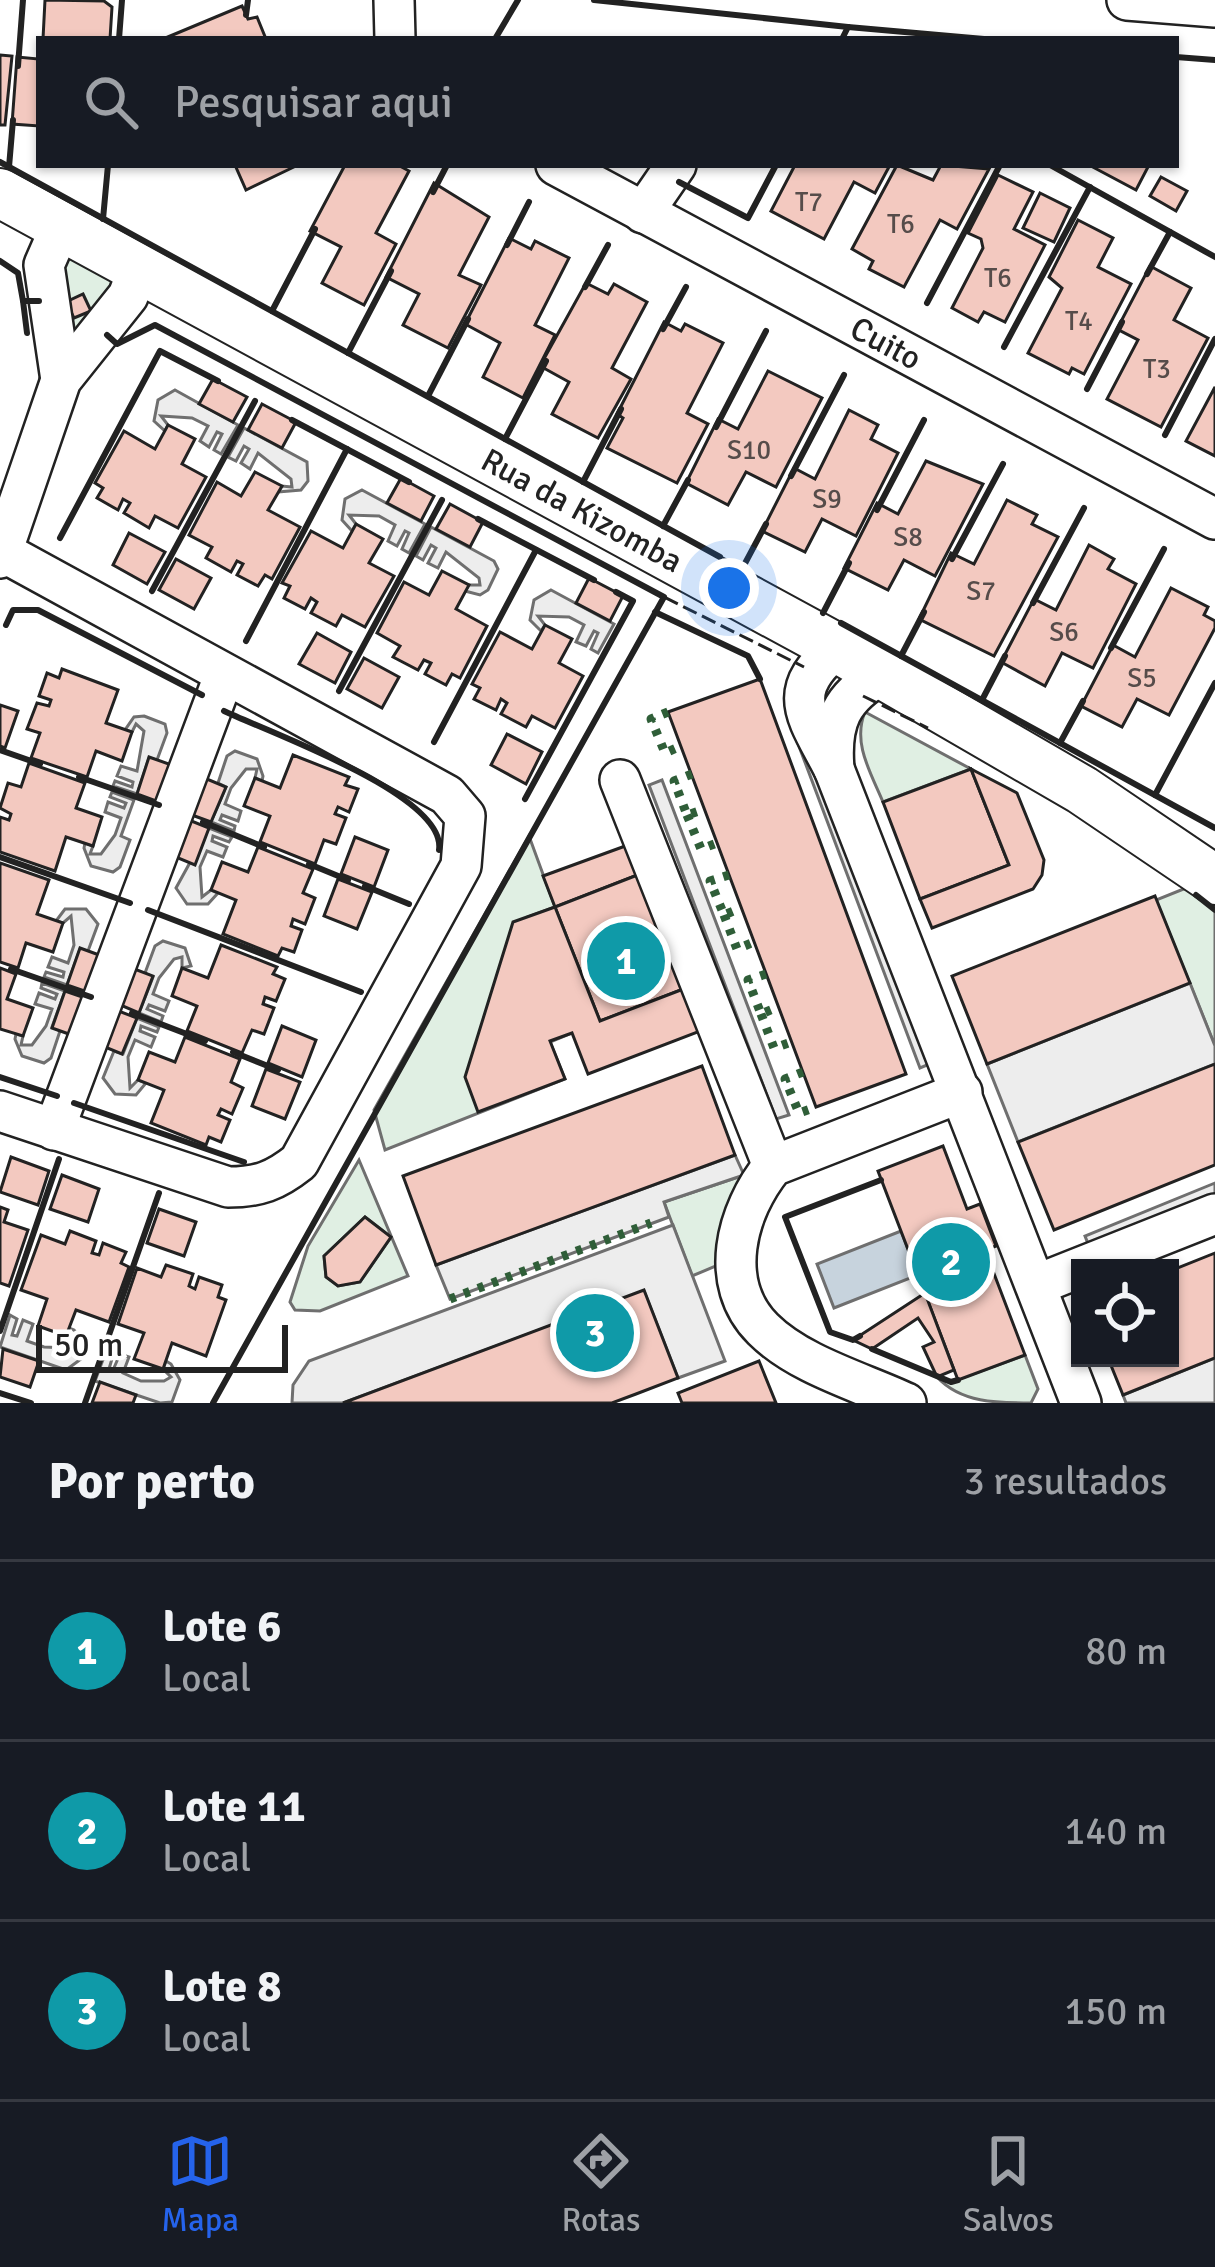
<!DOCTYPE html>
<html lang="pt">
<head>
<meta charset="utf-8">
<style>
	body { margin:0; font-family:Signika,sans-serif; background:#242831; color:#f1f3f6 }
	.controls { position:absolute; right:36px; bottom:36px; display:grid; overflow:hidden; border-radius:0px; box-shadow:0 3px 9px #0004 }
	.controls button { width:108px; height:108px; display:grid; place-items:center; padding:0; border:0; border-bottom:3px solid #363941; background:#171b24; color:#f1f3f6; font:60px sans-serif }
	.scale { position:absolute; left:36px; bottom:30px; width:252px; box-sizing:border-box; padding-left:12px; border:6px solid #222; border-top:0; font-size:33px; line-height:42px; white-space:nowrap; color:#222; -webkit-text-stroke:9px #fff; paint-order:stroke }
	.you { position:absolute; left:729px; top:588px; width:42px; height:42px; margin:-30px; border:9px solid #fff; border-radius:50%; background:#1a73e8; box-shadow:0 0 0 18px #1a73e833 }
	.badge { display:grid; place-items:center; width:78px; height:78px; border-radius:50%; background:#2563eb; color:#fff; font-size:39px; font-weight:700 }
	.pin { position:absolute; translate:-50% -50%; border:6px solid #fff; box-shadow:0 3px 12px #0006 }
	.list { margin:0; padding:0; list-style:none }
	h2 { display:flex; justify-content:space-between; align-items:center; height:156px; margin:0; padding:0 48px; font-size:51px }
	h2 small { font-size:39px; font-weight:400; color:#9ea1a6 }
	.list li { display:grid; grid-template-columns:78px 1fr auto; gap:36px; align-items:center; box-sizing:border-box; height:180px; padding:0 48px; border-top:3px solid #363941 }
	.list b { display:block; font-size:45px; white-space:nowrap }
	.list p { margin:0; font-size:39px; white-space:nowrap; color:#9ea1a6 }
	.list em { font-size:39px; font-style:normal; color:#9ea1a6 }
	.icon { flex:none; width:66px; height:66px; fill:none; stroke:currentColor; stroke-width:2; stroke-linecap:round; stroke-linejoin:round }
	.map { position:relative; flex:none; width:1215px; height:1403px; overflow:hidden }
	.search { position:absolute; background:#171b24; box-shadow:0 3px 9px #0004; left:36px; right:36px; top:36px; height:132px; display:flex; align-items:center; gap:30px; box-sizing:border-box; padding:0 42px; border-radius:0px; color:#9ea1a6; font-size:45px }
	.sheet { height:696px; background:#171b24 }
	nav { display:flex; justify-content:space-around; align-items:center; box-sizing:border-box; height:168px; border-top:3px solid #363941; background:#171b24; font-size:33px; color:#9ea1a6 }
	nav a { display:grid; justify-items:center; gap:6px }
	nav .on { color:#2563eb }
	.map>svg:first-child { display:block }
	.green { fill:#e0efe3; stroke:#6f6f6f; stroke-width:3; fill-rule:evenodd }
	.parking { fill:#ededed; stroke:#6f6f6f; stroke-width:3 }
	.water { fill:#c7d3dd; stroke:#6f6f6f; stroke-width:3 }
	.building { fill:#f3c9c0; stroke:#222; stroke-width:3 }
	.lines { fill:none; stroke-linecap:round; stroke-linejoin:round }
	.minor-casing { stroke:#222; stroke-width:44 }
	.major-casing { stroke:#222; stroke-width:52 }
	.minor { stroke:#fff; stroke-width:39 }
	.major { stroke:#fff; stroke-width:48 }
	.hedge { stroke:#2f5e38; stroke-width:9; stroke-dasharray:6 9; stroke-linecap:butt }
	.fence { stroke:#222; stroke-width:3; stroke-dasharray:15 6; stroke-linecap:butt }
	.wall { stroke:#222; stroke-width:6 }
	.labels { text-anchor:middle; stroke-width:9; stroke-linejoin:round; paint-order:stroke }
	.number-label { font-size:27px; fill:#564c4a }
	.street-label { font-size:33px; fill:#222; stroke:#fff }
</style>
</head>
<body>
<div class="map">
<svg width="1215" height="1403" viewBox="0 0 1215 1403">
	<rect width="100%" height="100%" fill="#fff"/>
	<g class="green">
		<path d="M73,257L112,280L115,288L68,348L63,260Z"/>
		<path d="M865,712L971,769L883,802C871,773 852,743 865,712Z"/>
		<path d="M529,836L555,907L528,917L572,1033L550,1042L565,1079L385,1150L374,1110Z"/>
		<path d="M1186,888L1215,910V1046L1156,900Z"/>
		<path d="M359,1160L408,1276L320,1311L295,1310L290,1302L308,1246ZM365,1217L391,1237L360,1282L338,1286L326,1277L324,1256Z"/>
		<path d="M744,1175L723,1263L692,1276L664,1202Z"/>
		<path d="M1025,1355L1038,1389L1031,1403C997,1403 961,1403 937,1377L951,1382Z"/>
	</g>
	<g class="parking">
		<path d="M175,390L238,425L221,454L214,450L222,434L217,432L209,447L200,441L208,426L192,418L161,416L168,425L165,431L154,421L158,400Z"/>
		<path d="M244,428L307,462L308,481L301,490L278,492L282,486L292,487L291,479L258,453L250,469L241,463L249,449L244,446L236,461L228,457Z"/>
		<path d="M362,490L425,524L409,553L402,549L409,533L405,531L397,546L388,541L395,525L379,516L349,515L356,524L352,531L342,520L345,499Z"/>
		<path d="M431,527L494,561L498,569L488,590L480,595L465,591L469,585H480L479,578L446,552L438,568L428,563L436,548L431,545L423,560L416,556Z"/>
		<path d="M551,590L614,624L598,653L591,649L598,633L594,631L586,646L576,642L584,625L569,617L538,616L545,625L541,631L530,620L534,600Z"/>
		<path d="M144,716L165,724L167,733L157,760L149,758L137,794L113,786L115,781L132,787L133,782L117,776L121,766L137,771L144,731L136,724L132,732L125,730L134,717Z"/>
		<path d="M810,736L932,1063L920,1068L797,741Z"/>
		<path d="M235,751L257,759L263,776L262,781L255,778L257,769H246L231,788L225,804L241,811L238,821L222,815L220,820L235,826L234,831L211,822L226,787L218,783L227,756Z"/>
		<path d="M662,780L789,1115L776,1119L649,785Z"/>
		<path d="M112,792L134,800L121,836L130,840L120,867L113,872L91,866L84,848L85,843L93,846L90,854H101L115,835L121,818L105,812L108,802L124,808L126,803L110,797Z"/>
		<path d="M209,828L232,837L229,842L213,836L212,841L227,847L223,857L207,851L200,867L202,897L211,890L218,893L208,904H187L176,888Z"/>
		<path d="M65,909H86L98,924L88,951L80,949L67,985L44,977L46,972L63,977L64,972L48,967L52,957L68,963L74,945L71,916L63,923L56,921Z"/>
		<path d="M163,941L185,948L191,966L182,968V957L174,959L159,978L153,994L169,1001L165,1011L149,1005L147,1009L163,1016L161,1022L139,1013L153,977L145,973L155,946Z"/>
		<path d="M42,983L65,991L52,1027L60,1031L51,1058L44,1063L22,1056L15,1039L16,1034L23,1036L21,1045H32L46,1026L52,1009L35,1004L39,993L55,999L57,994L41,988Z"/>
		<path d="M1190,983L1215,1046V1064L1018,1142L987,1064Z"/>
		<path d="M137,1018L159,1027L157,1032L141,1026L140,1031L155,1037L151,1047L135,1040L128,1057L130,1088L138,1080L146,1083L136,1095L115,1094L103,1078L114,1051L123,1054Z"/>
		<path d="M735,1155L744,1175L664,1202L669,1217L450,1299L436,1265Z"/>
		<path d="M1215,1183V1201L1091,1251L1085,1236Z"/>
		<path d="M673,1225L725,1361L678,1378L644,1291L343,1403H292L293,1385L309,1361Z"/>
		<path d="M10,1315L17,1319L12,1335L17,1336L23,1320L33,1324L27,1341L44,1347L68,1348L74,1339L66,1336L69,1328L74,1330L81,1338V1359L66,1370L0,1347Z"/>
		<path d="M107,1349L114,1352L109,1369L113,1370L120,1354L129,1357L123,1373L141,1381H164L171,1377L163,1369L166,1361L171,1364L180,1380L172,1402L160,1403L95,1381Z"/>
		<path d="M1215,1358V1403H1126L1123,1395Z"/>
	</g>
	<path class="water" d="M901,1231L918,1275L834,1308L817,1264Z"/>
	<g class="building">
		<path d="M45,0L104,1L112,7L110,39H43Z"/>
		<path d="M242,6L248,19L257,17L266,39H163Z"/>
		<path d="M0,55L12,56L5,125H0Z"/>
		<path d="M17,57L39,59V126L12,124Z"/>
		<path d="M235,165H298L246,190Z"/>
		<path d="M345,165H398L409,171L376,233L396,244L364,305L322,283L341,247L310,231Z"/>
		<path d="M795,165H890L875,193L854,182L824,239L771,211Z"/>
		<path d="M897,165L933,180L941,165L989,169L957,229L940,220L904,287L869,269L873,261L852,249Z"/>
		<path d="M1089,165H1149L1136,190Z"/>
		<path d="M998,175L1033,192L1014,229L1045,245L1005,322L984,312L978,322L952,308L983,248L981,239L968,233Z"/>
		<path d="M1161,177L1187,191L1176,211L1150,196Z"/>
		<path d="M434,183L489,217L459,275L481,285L448,348L403,325L419,294L386,277Z"/>
		<path d="M1040,193L1070,208L1054,242L1023,228Z"/>
		<path d="M1078,220L1113,238L1098,267L1131,284L1084,374L1072,368L1069,374L1028,353L1062,288L1049,277Z"/>
		<path d="M509,238L531,249L535,241L569,258L535,325L555,335L523,398L483,377L500,343L465,324Z"/>
		<path d="M1150,266L1191,288L1174,320L1208,338L1161,427L1107,399L1138,340L1117,329Z"/>
		<path d="M586,283L608,294L614,284L647,302L612,368L631,379L598,438L552,414L569,382L540,366Z"/>
		<path d="M83,294L91,311L74,318L66,302Z"/>
		<path d="M664,322L681,331L685,324L723,343L687,413L708,424L677,483L607,448L623,418L617,414Z"/>
		<path d="M768,371L822,398L776,487L746,472L728,505L686,483L718,419L738,429Z"/>
		<path d="M213,379L247,397L233,422L199,404Z"/>
		<path d="M1215,387V456L1186,441Z"/>
		<path d="M262,404L296,422L282,448L248,430Z"/>
		<path d="M849,410L878,425L871,439L898,453L856,536L822,519L805,552L762,531L794,468L815,479Z"/>
		<path d="M168,425L195,439L182,464L206,477L178,528L155,516L149,528L124,513L130,503L123,499L118,510L97,498L103,488L95,483L124,431L155,449Z"/>
		<path d="M926,461L983,484L935,576L904,560L888,590L844,568L877,503L898,514Z"/>
		<path d="M255,472L282,486L268,510L300,527L272,579L265,575L258,586L237,575L243,564L237,561L231,572L206,558L212,547L189,535L217,482L241,496Z"/>
		<path d="M401,478L434,496L421,521L387,503Z"/>
		<path d="M1007,500L1037,515L1032,524L1058,537L994,656L919,619L951,553L974,564Z"/>
		<path d="M450,504L483,522L470,547L436,529Z"/>
		<path d="M356,524L383,539L369,563L394,576L365,627L342,615L336,626L311,613L317,602L311,598L305,609L284,598L290,586L282,583L311,531L343,548Z"/>
		<path d="M129,533L165,552L147,584L113,565Z"/>
		<path d="M1089,545L1114,559L1108,569L1136,584L1093,668L1062,653L1045,686L1001,662L1034,599L1056,610Z"/>
		<path d="M176,559L211,578L194,609L159,590Z"/>
		<path d="M442,571L469,585L456,609L487,626L460,678L452,674L446,685L425,674L431,663L424,660L418,670L393,657L400,646L377,633L404,582L429,595Z"/>
		<path d="M589,578L623,596L610,621L576,603Z"/>
		<path d="M1171,588L1208,607L1204,615L1215,621V628L1169,715L1137,699L1122,727L1081,706L1113,645L1135,657Z"/>
		<path d="M545,625L572,639L559,663L583,676L555,728L532,716L526,727L501,714L507,703L501,699L496,710L474,699L480,688L472,684L500,632L532,649Z"/>
		<path d="M317,633L351,652L335,683L299,664Z"/>
		<path d="M364,658L399,677L382,708L347,689Z"/>
		<path d="M62,669L118,690L106,723L132,732L122,761L96,751L87,777L31,758L40,733L27,729L37,703L49,706L51,700L39,696L47,673L59,678Z"/>
		<path d="M760,679L906,1074L816,1107L668,712Z"/>
		<path d="M0,705L18,711L5,748L0,746Z"/>
		<path d="M507,734L542,752L526,784L491,765Z"/>
		<path d="M293,755L349,777L345,785L358,789L349,812L338,807L335,814L346,818L336,844L324,840L315,864L260,842L270,816L244,806L255,778L280,788Z"/>
		<path d="M149,757L180,768L167,805L137,794Z"/>
		<path d="M29,763L85,783L76,808L102,817L93,846L66,837L55,871L0,852V817L9,820L11,814L0,808L8,783L21,787Z"/>
		<path d="M971,769L1009,865L920,899L883,802Z"/>
		<path d="M971,769L1017,793L1044,860L1042,875L1033,889L932,928L920,899L1009,865Z"/>
		<path d="M195,774L226,787L211,822L181,811Z"/>
		<path d="M179,816L209,828L195,865L166,853Z"/>
		<path d="M355,837L388,850L374,887L341,874Z"/>
		<path d="M628,845L640,874L555,907L543,876Z"/>
		<path d="M258,847L313,869L303,893L315,898L305,924L293,919L291,926L302,930L294,952L282,948L278,956L223,934L236,900L211,890L222,862L248,872Z"/>
		<path d="M0,863L49,880L37,914L63,923L53,952L26,943L18,968L0,962Z"/>
		<path d="M640,874L686,988L600,1021L555,907Z"/>
		<path d="M338,879L372,892L357,929L324,916Z"/>
		<path d="M1155,896L1190,983L987,1064L952,976Z"/>
		<path d="M555,907L600,1021L686,988L703,1030L588,1074L572,1033L550,1041L565,1079L478,1112L465,1077L513,922Z"/>
		<path d="M221,945L277,967L273,974L285,979L276,1001L265,997L263,1004L274,1008L264,1034L252,1030L242,1053L187,1031L197,1006L172,996L182,968L208,978Z"/>
		<path d="M80,948L110,959L96,995L67,985Z"/>
		<path d="M124,965L153,976L139,1013L111,1001Z"/>
		<path d="M0,968L16,974L7,999L33,1008L23,1036L0,1029Z"/>
		<path d="M65,991L94,1001L80,1038L52,1028Z"/>
		<path d="M108,1007L137,1018L122,1054L95,1043Z"/>
		<path d="M282,1026L316,1040L302,1077L268,1063Z"/>
		<path d="M185,1037L240,1059L231,1082L243,1088L232,1114L221,1109L218,1115L230,1120L221,1142L209,1137L206,1145L151,1123L164,1090L138,1080L149,1052L175,1062Z"/>
		<path d="M1215,1064V1165L1054,1230L1018,1142Z"/>
		<path d="M702,1066L735,1155L436,1265L403,1176Z"/>
		<path d="M266,1069L300,1082L285,1119L252,1106Z"/>
		<path d="M943,1146L967,1209L980,1204L996,1246L985,1250L1025,1355L958,1380L878,1171Z"/>
		<path d="M11,1157L49,1171L38,1205L0,1192Z"/>
		<path d="M62,1175L99,1189L88,1222L50,1209Z"/>
		<path d="M0,1207L8,1210L4,1222L28,1230L9,1286L0,1283Z"/>
		<path d="M159,1209L196,1222L184,1256L147,1243Z"/>
		<path d="M365,1217L391,1237L360,1282L338,1286L326,1277L324,1256Z"/>
		<path d="M70,1231L96,1241L92,1253L99,1255L103,1243L126,1252L121,1263L129,1267L109,1322L76,1310L66,1336L38,1326L47,1299L21,1290L41,1235L65,1244Z"/>
		<path d="M1215,1253V1358L1123,1395L1108,1358H1170V1271Z"/>
		<path d="M166,1265L193,1274L189,1286L195,1289L199,1277L222,1285L218,1297L226,1300L206,1356L172,1343L163,1369L134,1359L144,1333L118,1324L137,1268L161,1277Z"/>
		<path d="M644,1290L678,1378L636,1394L612,1403H343Z"/>
		<path d="M925,1293L954,1370L937,1377L923,1347L934,1342L918,1318L872,1349L853,1340Z"/>
		<path d="M3,1349L39,1361L30,1387L0,1377Z"/>
		<path d="M759,1361L776,1403H682L678,1393Z"/>
		<path d="M100,1382L136,1395L133,1403H92Z"/>
	</g>
	<g class="lines">
		<g class="minor-casing">
			<g id="minor">
				<path d="M394,0L395,39"/>
				<path d="M1127,0L1215,7"/>
				<path id="s1" d="M556,165L1215,519"/>
				<path d="M643,213L676,165"/>
				<path d="M61,226L44,265L61,380"/>
				<path d="M0,558L61,380L128,296L139,268"/>
				<path d="M837,648C783,692 807,716 834,769L1081,1403"/>
				<path d="M834,769C830,722 841,697 882,674"/>
				<path d="M620,780L773,1166"/>
				<path d="M0,1111L228,1187C259,1187 275,1181 299,1162L461,866L465,816L447,795L3,552"/>
				<path d="M54,1130L224,676"/>
				<path d="M1036,1285L1215,1214"/>
				<path d="M906,1403C861,1382 799,1365 763,1329C717,1283 736,1211 773,1166L962,1092"/>
			</g>
		</g>
		<g class="major-casing">
			<g id="major">
				<path id="s2" d="M0,193L837,648L1082,790L1215,880"/>
			</g>
		</g>
		<use href="#minor" class="minor"/>
		<use href="#major" class="major"/>
		<g class="hedge">
			<path d="M668,712L651,719L665,753L681,746"/>
			<path d="M692,774L674,781L687,815L705,809"/>
			<path d="M687,815L701,849L717,843"/>
			<path d="M729,875L710,881L724,915L741,908"/>
			<path d="M724,915L737,949L754,942"/>
			<path d="M766,974L748,980L761,1014L778,1007"/>
			<path d="M761,1014L774,1048L791,1042"/>
			<path d="M803,1072L785,1079L799,1113L816,1107"/>
			<path d="M450,1299L651,1223"/>
		</g>
		<g class="fence">
			<path d="M863,696L928,728"/>
			<path d="M1197,896L1215,910"/>
			<path d="M213,1403L664,597L804,667"/>
		</g>
		<g class="wall">
			<path d="M594,0L848,27"/>
			<path d="M246,15L248,0"/>
			<path d="M119,39L122,0"/>
			<path d="M495,39L518,0"/>
			<path d="M842,39L848,27L984,39"/>
			<path d="M1176,57L1215,60"/>
			<path d="M18,66L23,0"/>
			<path d="M0,162L720,557"/>
			<path d="M1050,165L1215,257"/>
			<path d="M9,167L13,120"/>
			<path d="M679,182L748,218L776,165"/>
			<path d="M433,192L447,165"/>
			<path d="M103,219L108,165"/>
			<path d="M507,245L529,202"/>
			<path d="M0,261L18,273L23,301H39"/>
			<path d="M1147,274L1170,232"/>
			<path d="M585,287L608,245"/>
			<path d="M23,301L27,333"/>
			<path d="M927,303L1000,165"/>
			<path d="M272,311L315,229"/>
			<path d="M663,329L686,287"/>
			<path d="M107,335L117,344L155,325L664,597L213,1403"/>
			<path d="M1004,347L1090,187"/>
			<path d="M348,353L391,271"/>
			<path d="M1087,389L1122,322"/>
			<path d="M428,396L468,319"/>
			<path d="M292,420L409,482"/>
			<path d="M716,427L766,331"/>
			<path d="M1165,435L1215,339"/>
			<path d="M505,439L546,361"/>
			<path d="M791,476L844,375"/>
			<path d="M583,482L621,409"/>
			<path d="M877,510L924,420"/>
			<path d="M478,519L594,580"/>
			<path d="M663,526L688,480"/>
			<path d="M60,538L160,351L218,381"/>
			<path d="M952,559L1003,464"/>
			<path d="M742,569L766,524"/>
			<path d="M152,591L255,401"/>
			<path d="M1033,603L1084,508"/>
			<path d="M655,612L748,656L760,679"/>
			<path d="M823,613L849,563"/>
			<path d="M841,623L1215,828"/>
			<path d="M6,625L13,610H38L202,695"/>
			<path d="M246,641L347,449"/>
			<path d="M1111,648L1164,549"/>
			<path d="M901,656L924,612"/>
			<path d="M339,691L442,500"/>
			<path d="M982,700L1005,656"/>
			<path d="M224,711C270,733 447,795 439,850"/>
			<path d="M434,742L536,550"/>
			<path d="M1060,743L1083,701"/>
			<path d="M0,750L40,764"/>
			<path d="M79,777L159,805"/>
			<path d="M1155,795L1215,683"/>
			<path d="M525,799L633,601L616,592"/>
			<path d="M203,822L264,847"/>
			<path d="M0,857L130,903"/>
			<path d="M309,864L348,880"/>
			<path d="M365,886L409,904"/>
			<path d="M1196,895L1215,910"/>
			<path d="M148,910L361,992"/>
			<path d="M11,969L91,997"/>
			<path d="M132,1013L205,1041"/>
			<path d="M233,1052L278,1070"/>
			<path d="M0,1077L57,1096"/>
			<path d="M74,1103L244,1162"/>
			<path d="M0,1331L59,1159"/>
			<path d="M860,1336L853,1340L830,1332L785,1217L881,1180"/>
			<path d="M872,1349L951,1382L958,1380"/>
			<path d="M0,1393L31,1403"/>
			<path d="M85,1403L159,1193"/>
		</g>
	</g>
	<g class="labels">
		<g class="number-label">
			<text x="809" y="211">T7</text>
			<text x="901" y="233">T6</text>
			<text x="998" y="287">T6</text>
			<text x="1079" y="330">T4</text>
			<text x="1157" y="378">T3</text>
			<text x="749" y="459">S10</text>
			<text x="827" y="508">S9</text>
			<text x="908" y="546">S8</text>
			<text x="981" y="600">S7</text>
			<text x="1064" y="641">S6</text>
			<text x="1142" y="687">S5</text>
		</g>
		<g class="street-label">
			<text dy="12" stroke="none"><textPath href="#s1" startOffset="375">Cuito</textPath></text>
			<text dy="12" stroke="none"><textPath href="#s2" startOffset="663">Rua da Kizomba</textPath></text>
		</g>
	</g>
</svg>
<div class="controls">
<button><svg class="icon" aria-label="locate" viewBox="0 0 24 24"><circle cx="12" cy="12" r="6"/><path d="M12 2v4M12 18v4M2 12h4M18 12h4"/></svg></button>
</div>
<div class="scale">50 m</div>
<div class="you"></div>
<div class="pin badge" style="left:626px;top:961px;background:#0f9aa8">1</div>
<div class="pin badge" style="left:951px;top:1262px;background:#0f9aa8">2</div>
<div class="pin badge" style="left:595px;top:1333px;background:#0f9aa8">3</div>
<div class="search"><svg class="icon" aria-label="search" viewBox="0 0 24 24"><circle cx="10" cy="10" r="6"/><path d="M15 15l6 6"/></svg>Pesquisar aqui</div>
</div>
<section class="sheet">
<h2>Por perto<small>3 resultados</small></h2>
<ul class="list">
<li><span class="badge" style="background:#0f9aa8">1</span><div><b>Lote 6</b><p>Local</p></div><em>80 m</em></li>
<li><span class="badge" style="background:#0f9aa8">2</span><div><b>Lote 11</b><p>Local</p></div><em>140 m</em></li>
<li><span class="badge" style="background:#0f9aa8">3</span><div><b>Lote 8</b><p>Local</p></div><em>150 m</em></li>
</ul>
</section>
<nav>
<a class="on"><svg class="icon" aria-label="map" viewBox="0 0 24 24"><path d="M3 6l6-2 6 2 6-2v14l-6 2-6-2-6 2zM9 4v14M15 6v14"/></svg>Mapa</a>
<a><svg class="icon" aria-label="directions" viewBox="0 0 24 24"><path d="M12 3l9 9-9 9-9-9zM9 14v-3h6M13 9l2 2-2 2"/></svg>Rotas</a>
<a><svg class="icon" aria-label="saved" viewBox="0 0 24 24"><path d="M7 4h10v16l-5-4-5 4z"/></svg>Salvos</a>
</nav>
</body>
</html>
